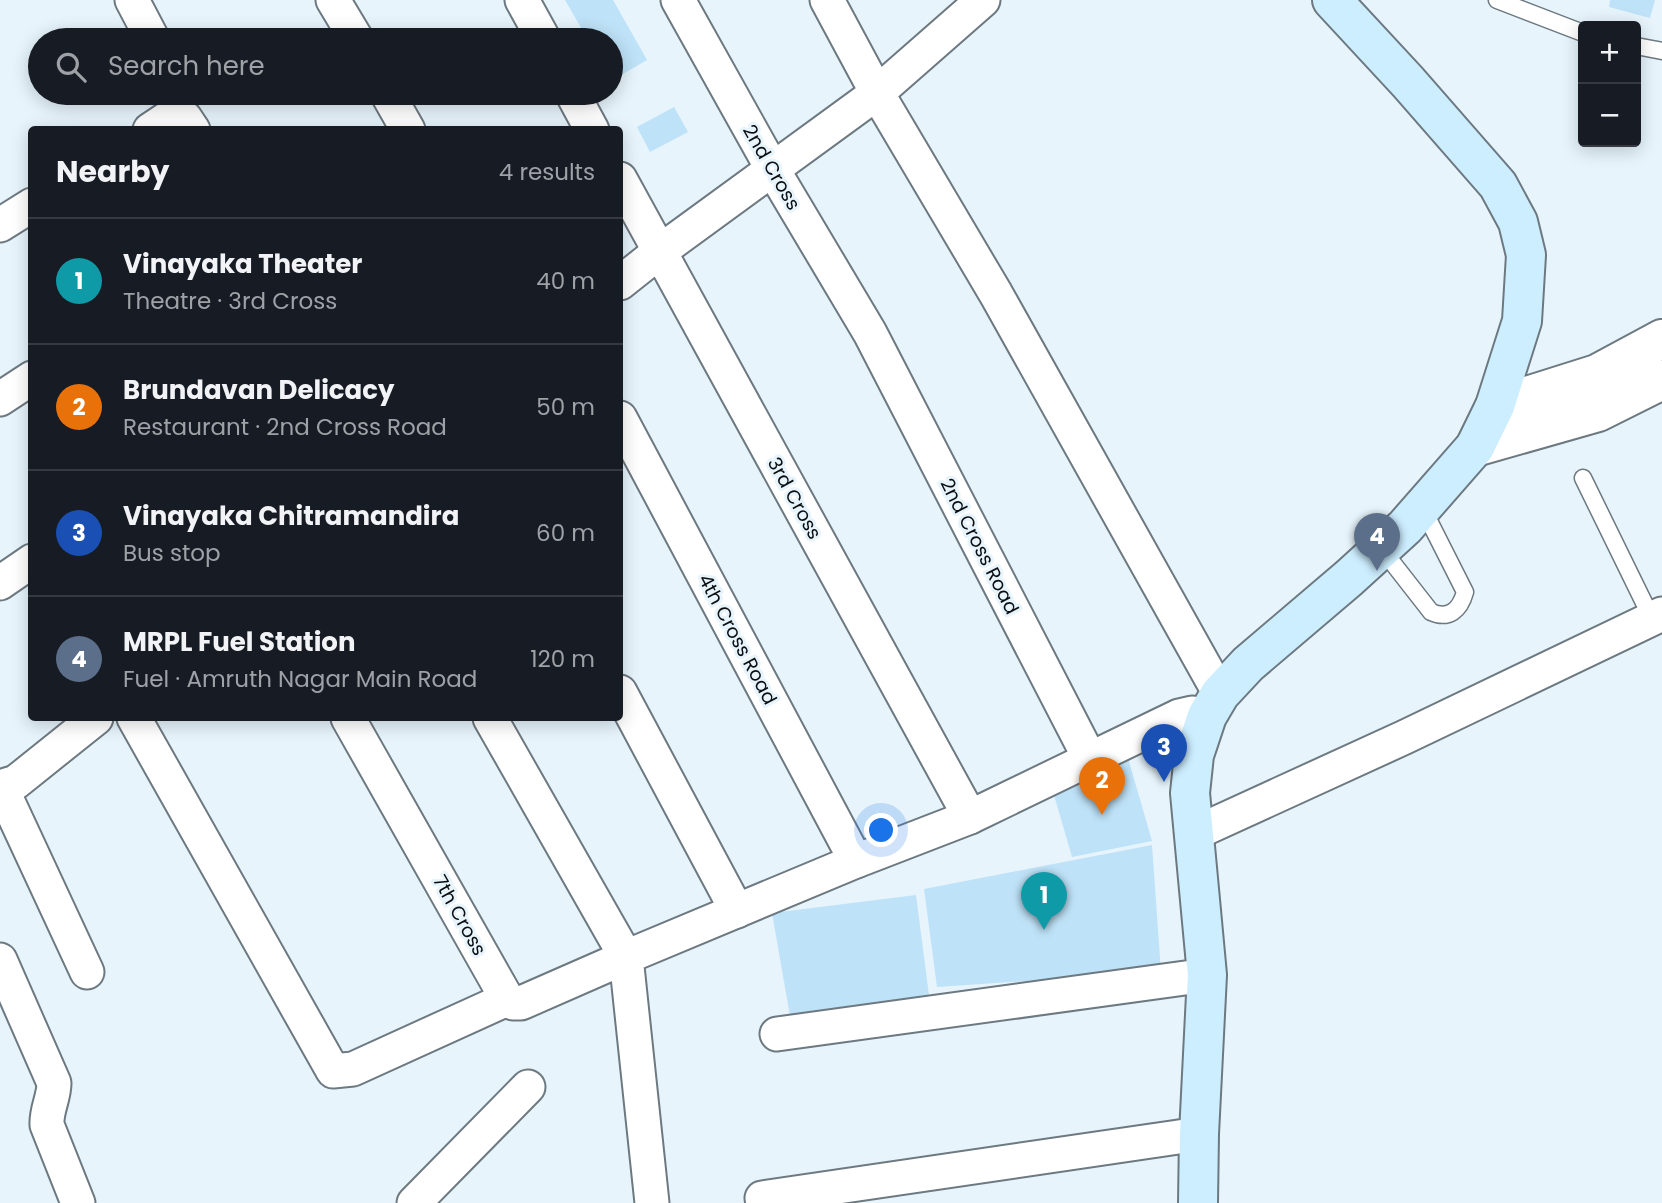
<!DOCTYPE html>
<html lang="en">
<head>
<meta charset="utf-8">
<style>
	body { margin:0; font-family:Poppins,sans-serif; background:#20242c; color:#f1f3f6 }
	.controls { position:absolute; right:21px; top:21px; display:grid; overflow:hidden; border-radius:7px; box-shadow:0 4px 18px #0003 }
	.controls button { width:63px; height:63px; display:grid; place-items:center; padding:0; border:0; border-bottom:2px solid #363941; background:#171b24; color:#f1f3f6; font:35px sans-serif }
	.you { position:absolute; left:882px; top:831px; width:24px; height:24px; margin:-18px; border:5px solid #fff; border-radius:50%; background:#1a73e8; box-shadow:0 0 0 10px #1a73e833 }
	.badge { display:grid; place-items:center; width:46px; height:46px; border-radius:50%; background:#7c3aed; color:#fff; font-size:23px; font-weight:700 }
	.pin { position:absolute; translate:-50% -58px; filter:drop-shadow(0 2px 4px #0008) }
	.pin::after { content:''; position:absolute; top:37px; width:24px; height:21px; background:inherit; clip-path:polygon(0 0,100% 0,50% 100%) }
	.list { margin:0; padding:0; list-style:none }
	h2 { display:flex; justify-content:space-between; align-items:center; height:91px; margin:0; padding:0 28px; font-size:30px }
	h2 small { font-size:23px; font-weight:400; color:#9ea1a6 }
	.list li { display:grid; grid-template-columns:46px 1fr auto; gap:21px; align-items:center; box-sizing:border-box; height:126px; padding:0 28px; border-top:2px solid #363941 }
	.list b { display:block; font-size:26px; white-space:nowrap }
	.list p { margin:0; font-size:23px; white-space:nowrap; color:#9ea1a6 }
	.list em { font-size:23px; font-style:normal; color:#9ea1a6 }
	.icon { flex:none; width:38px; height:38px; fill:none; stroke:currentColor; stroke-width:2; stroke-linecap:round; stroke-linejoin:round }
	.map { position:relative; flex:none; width:1662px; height:1203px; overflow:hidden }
	.search { position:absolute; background:#171b24; box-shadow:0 4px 18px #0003; left:28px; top:28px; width:595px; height:77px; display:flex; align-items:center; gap:18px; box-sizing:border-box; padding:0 24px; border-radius:38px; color:#9ea1a6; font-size:26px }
	.panel { position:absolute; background:#171b24; box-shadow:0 4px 18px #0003; left:28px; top:126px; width:595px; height:595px; border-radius:7px }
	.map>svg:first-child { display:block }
	.building { fill:#bee2f7 }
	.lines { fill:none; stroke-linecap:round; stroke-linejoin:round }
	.service-casing { stroke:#6d7980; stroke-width:19 }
	.minor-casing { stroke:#6d7980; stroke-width:37 }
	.tertiary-casing { stroke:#6d7980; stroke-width:42 }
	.secondary-casing { stroke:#6d7980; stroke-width:42 }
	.service { stroke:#fff; stroke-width:16 }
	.minor { stroke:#fff; stroke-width:33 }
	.tertiary { stroke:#fff; stroke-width:38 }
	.secondary { stroke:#cdeeff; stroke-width:38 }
	.labels { text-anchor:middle; stroke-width:6; stroke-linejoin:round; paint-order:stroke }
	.street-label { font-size:19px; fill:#0a0e11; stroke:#e7f4fc }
</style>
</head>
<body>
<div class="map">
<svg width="1662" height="1203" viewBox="0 0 1662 1203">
	<rect width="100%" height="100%" fill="#e7f4fc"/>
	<g class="building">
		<path d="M565,0H613L647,60L611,81V40H588Z"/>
		<path d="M1610,0H1655L1650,18L1609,7Z"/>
		<path d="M674,107L688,132L650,152L637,127Z"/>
		<path d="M1126,751L1152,841L1072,857L1052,788Z"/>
		<path d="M1152,845L1161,972L937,987L924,889Z"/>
		<path d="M916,895L930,1003L790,1016L772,913Z"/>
	</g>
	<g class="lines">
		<g class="service-casing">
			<g id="service">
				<path d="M1497,0L1583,33"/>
				<path d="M1636,46L1662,51"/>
				<path d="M1583,478L1652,619"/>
				<path d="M1381,548L1431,612C1449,620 1460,610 1465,592L1422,507"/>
			</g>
		</g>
		<g class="minor-casing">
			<g id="minor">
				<path d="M132,0L153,40"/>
				<path d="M333,0L357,40"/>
				<path d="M522,0L544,40"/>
				<path d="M678,0L773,170L870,333L1090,759"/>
				<path d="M827,0L877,93L996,294L1220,694"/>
				<path d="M172,93L179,114L185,118L193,130"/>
				<path d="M387,93L408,130"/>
				<path d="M572,93L592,130"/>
				<path d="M150,130L174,114H179"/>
				<path d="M620,179L970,817"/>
				<path d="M0,225L32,205"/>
				<path d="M620,283L659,252L877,93L983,0"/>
				<path d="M0,399L32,378"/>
				<path d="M620,418L856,861"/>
				<path d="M0,583L32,561"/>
				<path d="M620,692L737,911"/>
				<path d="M134,718L333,1071L353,1069L507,999"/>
				<path d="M348,718L507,999L513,1003H521L626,957L490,718"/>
				<path d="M0,787L16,782L96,718"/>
				<path d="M1,787L87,972"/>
				<path d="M1193,834L1405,737L1662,614"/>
				<path d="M0,960L54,1083C54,1098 46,1110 47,1125L78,1203"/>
				<path d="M777,1034L1207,975"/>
				<path d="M762,1198L1199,1134"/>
				<path d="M414,1203L528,1087"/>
				<path d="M652,1203L626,957L856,861L970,817L1179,716L1192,713L1207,716"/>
			</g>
		</g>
		<g class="tertiary-casing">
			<g id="tertiary">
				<path d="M1495,406L1597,374L1662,339"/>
				<path d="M1475,447L1598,412L1662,380"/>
			</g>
		</g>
		<g class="secondary-casing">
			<path id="secondary" d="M1198,1203L1199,1134L1207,975L1190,793L1194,755L1207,716L1220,694L1248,664L1349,578L1405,527L1475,447L1495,406L1522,321L1526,255L1518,222L1498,185L1408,82L1332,0"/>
		</g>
		<use href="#service" class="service"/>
		<use href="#minor" class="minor"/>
		<use href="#tertiary" class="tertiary"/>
		<use href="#secondary" class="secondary"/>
	</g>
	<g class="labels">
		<g class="street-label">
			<text transform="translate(772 167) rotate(60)" y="7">2nd Cross</text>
			<text transform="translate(795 498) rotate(61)" y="7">3rd Cross</text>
			<text transform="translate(980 546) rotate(63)" y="7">2nd Cross Road</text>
			<text transform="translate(738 639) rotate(62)" y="7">4th Cross Road</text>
			<text transform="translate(460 915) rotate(61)" y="7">7th Cross</text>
		</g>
	</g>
</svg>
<div class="controls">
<button>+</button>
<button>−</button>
</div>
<div class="you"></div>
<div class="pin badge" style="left:1044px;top:930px;background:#0f9aa8">1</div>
<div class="pin badge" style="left:1102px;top:815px;background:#e8710a">2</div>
<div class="pin badge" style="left:1164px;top:782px;background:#1a4fb4">3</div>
<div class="pin badge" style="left:1377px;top:571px;background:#5c6f8a">4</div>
<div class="search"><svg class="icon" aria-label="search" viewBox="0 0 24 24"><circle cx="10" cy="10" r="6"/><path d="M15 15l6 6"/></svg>Search here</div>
<section class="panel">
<h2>Nearby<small>4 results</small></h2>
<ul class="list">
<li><span class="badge" style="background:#0f9aa8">1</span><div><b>Vinayaka Theater</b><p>Theatre · 3rd Cross</p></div><em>40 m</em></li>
<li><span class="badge" style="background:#e8710a">2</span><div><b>Brundavan Delicacy</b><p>Restaurant · 2nd Cross Road</p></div><em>50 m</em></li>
<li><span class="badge" style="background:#1a4fb4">3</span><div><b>Vinayaka Chitramandira</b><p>Bus stop</p></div><em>60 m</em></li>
<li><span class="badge" style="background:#5c6f8a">4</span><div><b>MRPL Fuel Station</b><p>Fuel · Amruth Nagar Main Road</p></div><em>120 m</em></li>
</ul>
</section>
</div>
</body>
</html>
